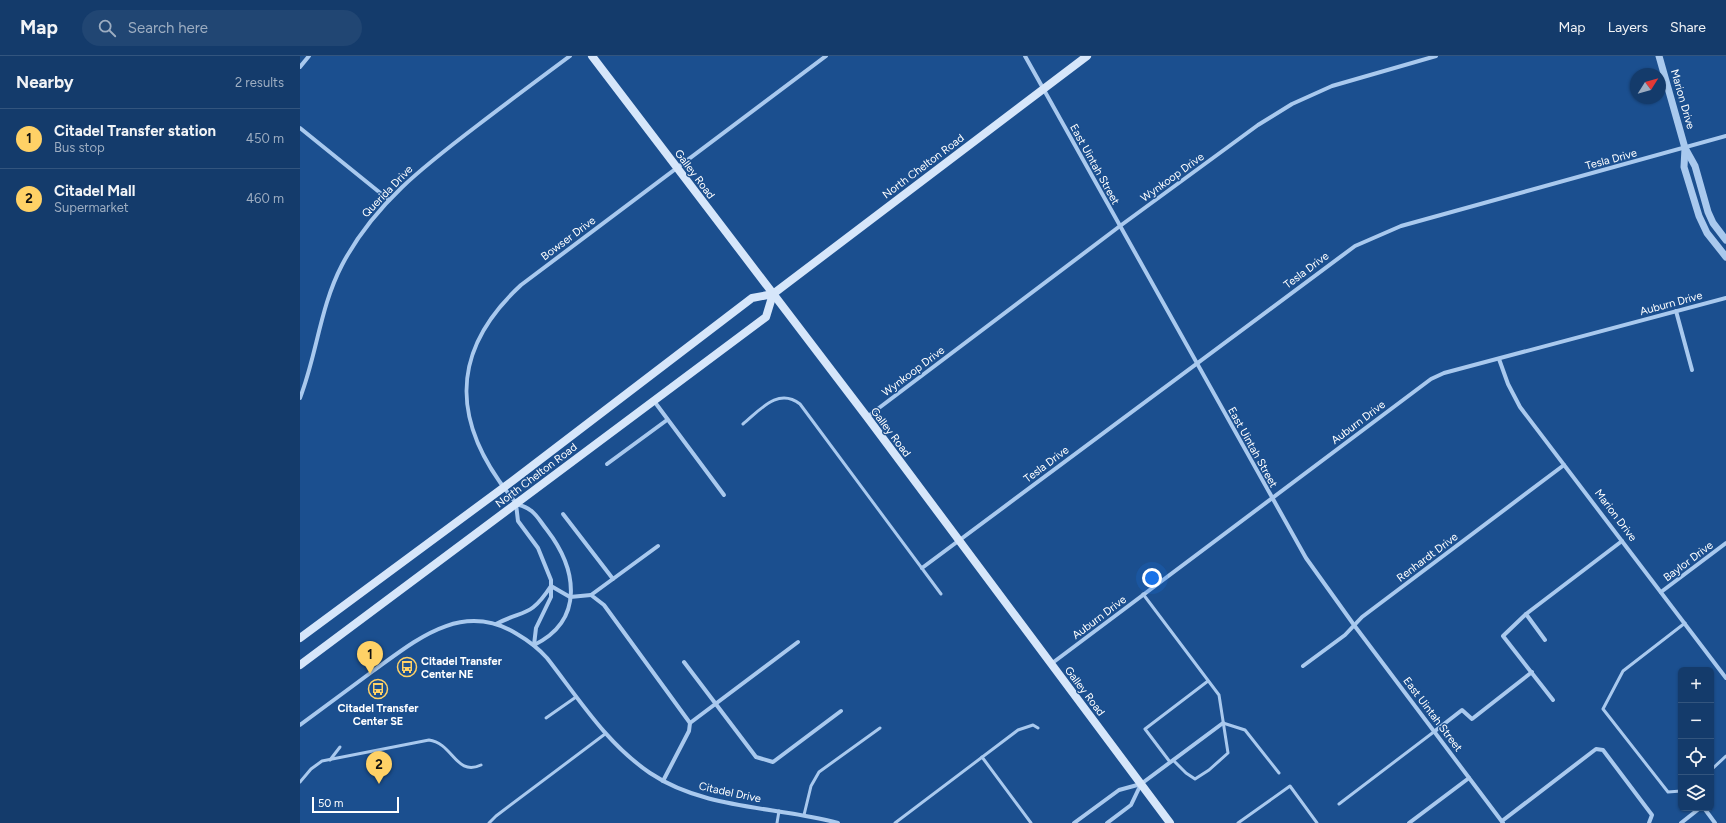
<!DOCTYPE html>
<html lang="en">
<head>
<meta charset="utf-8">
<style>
	body { margin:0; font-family:Figtree,sans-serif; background:#214673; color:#f1f3f6 }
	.controls { position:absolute; right:12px; bottom:12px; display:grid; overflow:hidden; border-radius:6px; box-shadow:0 1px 3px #0004 }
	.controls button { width:36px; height:36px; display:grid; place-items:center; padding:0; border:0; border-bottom:1px solid #33557e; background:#143b6b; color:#f1f3f6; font:20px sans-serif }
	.compass { position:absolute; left:1330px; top:12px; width:36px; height:36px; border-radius:50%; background:#143b6b; box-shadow:0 1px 3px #0004; rotate:53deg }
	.scale { position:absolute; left:12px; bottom:10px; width:87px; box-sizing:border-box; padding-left:4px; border:2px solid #fff; border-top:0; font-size:11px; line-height:14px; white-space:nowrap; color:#fff; -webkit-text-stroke:3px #1b4f8f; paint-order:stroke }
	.you { position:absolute; left:852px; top:522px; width:14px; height:14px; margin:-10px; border:3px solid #fff; border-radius:50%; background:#1a73e8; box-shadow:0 0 0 6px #1a73e833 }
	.badge { display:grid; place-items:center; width:26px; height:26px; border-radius:50%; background:#ffd166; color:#111; font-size:13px; font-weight:700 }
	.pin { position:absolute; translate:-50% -33px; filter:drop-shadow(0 1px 2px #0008) }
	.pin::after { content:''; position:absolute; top:21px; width:14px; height:12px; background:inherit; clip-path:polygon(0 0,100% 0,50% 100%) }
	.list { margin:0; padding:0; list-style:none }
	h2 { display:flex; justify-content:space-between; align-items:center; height:52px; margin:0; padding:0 16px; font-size:17px }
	h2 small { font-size:13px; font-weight:400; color:#9dadc1 }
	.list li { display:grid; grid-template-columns:26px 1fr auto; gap:12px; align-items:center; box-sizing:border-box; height:60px; padding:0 16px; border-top:1px solid #33557e }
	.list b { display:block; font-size:15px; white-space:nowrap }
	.list p { margin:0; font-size:13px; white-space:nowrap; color:#9dadc1 }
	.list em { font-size:13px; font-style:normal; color:#9dadc1 }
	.icon { flex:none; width:22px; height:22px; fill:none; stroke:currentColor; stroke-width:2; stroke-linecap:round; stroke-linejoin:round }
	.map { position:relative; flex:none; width:1426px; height:767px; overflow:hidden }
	header { display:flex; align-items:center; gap:24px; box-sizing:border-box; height:56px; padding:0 20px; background:#143b6b; border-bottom:1px solid #33557e }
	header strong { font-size:19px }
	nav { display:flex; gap:22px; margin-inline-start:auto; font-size:14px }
	.search { width:280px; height:36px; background:#214673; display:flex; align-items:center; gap:10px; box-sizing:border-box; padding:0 14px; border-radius:22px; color:#9dadc1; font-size:15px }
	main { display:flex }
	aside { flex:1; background:#143b6b }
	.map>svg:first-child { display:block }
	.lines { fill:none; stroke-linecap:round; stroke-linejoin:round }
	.service { stroke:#a9c9ee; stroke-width:3 }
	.minor { stroke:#a9c9ee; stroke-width:4 }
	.tertiary { stroke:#a9c9ee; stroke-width:7 }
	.secondary { stroke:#d6e6fa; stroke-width:8 }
	.labels { text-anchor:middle; stroke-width:3; stroke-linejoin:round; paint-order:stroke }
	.street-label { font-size:11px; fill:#fff; stroke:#1b4f8f }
	.poi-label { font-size:11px; font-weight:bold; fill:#fff; stroke:#1b4f8f; text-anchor:start }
</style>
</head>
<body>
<header>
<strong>Map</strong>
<div class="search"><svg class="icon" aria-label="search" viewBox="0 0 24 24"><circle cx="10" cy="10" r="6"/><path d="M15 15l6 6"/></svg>Search here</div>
<nav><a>Map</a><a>Layers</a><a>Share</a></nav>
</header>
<main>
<aside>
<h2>Nearby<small>2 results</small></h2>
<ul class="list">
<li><span class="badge">1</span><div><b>Citadel Transfer station</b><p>Bus stop</p></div><em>450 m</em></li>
<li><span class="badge">2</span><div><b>Citadel Mall</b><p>Supermarket</p></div><em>460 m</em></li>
</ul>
</aside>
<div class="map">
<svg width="1426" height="767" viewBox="0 0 1426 767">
	<rect width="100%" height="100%" fill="#1b4f8f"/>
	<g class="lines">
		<g class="service">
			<path d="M443,368C460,354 478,331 500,348L641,538"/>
			<path d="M843,538L919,639L928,697L909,714L895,723L886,717L873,704"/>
			<path d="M246,662L276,641"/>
			<path d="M923,667L945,674L979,717"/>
			<path d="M682,701L731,767"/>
			<path d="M30,704L40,691"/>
			<path d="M870,706L845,673L908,625"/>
			<path d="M1411,714L1426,700"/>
			<path d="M0,726L11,713L22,705L129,684C153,687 156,721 181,709"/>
			<path d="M1381,735L1368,736L1303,653L1323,615L1385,567"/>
			<path d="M1039,748L1135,675"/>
			<path d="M504,759L511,730L519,716L580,672"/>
			<path d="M189,767L196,760L305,678"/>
			<path d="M477,767L479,755"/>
			<path d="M595,767L718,674L733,669L738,672"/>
			<path d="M938,767L990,730L1017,767"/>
		</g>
		<g class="minor">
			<path d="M725,0L1006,502L1054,569L1203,767"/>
			<path d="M0,11L9,0"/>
			<path d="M0,72L89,144"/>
			<path d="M1376,255L1392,314"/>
			<path d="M1199,303L1208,328L1220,351L1426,622"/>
			<path d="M0,342C17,298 20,251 42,209C74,148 124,110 178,69C208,46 239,23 270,0"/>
			<path d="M354,345L424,439"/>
			<path d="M567,361L820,170L958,69L992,48L1032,30L1136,0"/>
			<path d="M307,408L367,364"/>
			<path d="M216,447C153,372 145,299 221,229L526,0"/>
			<path d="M216,448C235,453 236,460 247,474C277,513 285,564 234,589"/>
			<path d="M216,448L218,465L238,492L251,524V541L236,572L234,589"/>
			<path d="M263,458L313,523"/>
			<path d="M358,490L291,539L304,549L390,667L389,675L363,725"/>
			<path d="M622,512L1055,190L1101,170L1426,80"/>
			<path d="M1361,536L1426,487"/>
			<path d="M1226,558L1203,580L1253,644"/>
			<path d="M196,568C225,553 230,562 251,530L270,541L291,539"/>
			<path d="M1245,584L1226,558L1322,485"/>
			<path d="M384,606L456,701L473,706L541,655"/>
			<path d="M751,608L1131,323L1144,317L1426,242"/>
			<path d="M1003,610L1045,579L1062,561L1264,409"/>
			<path d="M390,667L498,586"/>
			<path d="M0,669C24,651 49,633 73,615C116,584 162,544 217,578C229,585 238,592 247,602C279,643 306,687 350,717C405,754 476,750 538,767"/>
			<path d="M1135,675L1162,654L1172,663L1232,616"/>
			<path d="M1404,752L1415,767"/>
			<path d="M1202,765L1296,693L1303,694L1352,759L1349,767"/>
			<path d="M774,767L819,734L841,728L923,667"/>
			<path d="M807,767L831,749L841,728"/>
			<path d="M1109,767L1169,722"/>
			<path d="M1381,767L1400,752"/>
		</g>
		<g class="tertiary">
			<path d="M1359,0L1385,92L1395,110L1408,156L1413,167L1426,184"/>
			<path d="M1385,92L1384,111L1399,160L1407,177L1426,201"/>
		</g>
		<g class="secondary">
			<path d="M292,0L567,361L870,767"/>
			<path d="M0,582L215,423L452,242L473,238L787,0"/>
			<path d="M0,609L466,261L473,238"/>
		</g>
	</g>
	<defs>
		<g id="bus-ring" transform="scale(1)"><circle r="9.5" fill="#1b4f8f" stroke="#ffd166" stroke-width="1.5"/><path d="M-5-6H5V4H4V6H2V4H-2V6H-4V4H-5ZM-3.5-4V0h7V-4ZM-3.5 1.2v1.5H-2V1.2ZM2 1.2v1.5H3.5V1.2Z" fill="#ffd166"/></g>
	</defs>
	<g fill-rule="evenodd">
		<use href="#bus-ring" x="107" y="611"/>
		<use href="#bus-ring" x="78" y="633"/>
	</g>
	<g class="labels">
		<g class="street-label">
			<text transform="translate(1383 43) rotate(74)" y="4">Marion Drive</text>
			<text transform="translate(1311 103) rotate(-15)" y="4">Tesla Drive</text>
			<text transform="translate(795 108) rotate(61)" y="4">East Uintah Street</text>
			<text transform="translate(623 110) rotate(-37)" y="4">North Chelton Road</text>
			<text transform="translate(395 118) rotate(53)" y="4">Galley Road</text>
			<text transform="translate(872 121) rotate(-36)" y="4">Wynkoop Drive</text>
			<text transform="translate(87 135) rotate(-46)" y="4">Querida Drive</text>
			<text transform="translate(268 182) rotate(-37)" y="4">Bowser Drive</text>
			<text transform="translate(1006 214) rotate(-37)" y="4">Tesla Drive</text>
			<text transform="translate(1371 247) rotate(-15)" y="4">Auburn Drive</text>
			<text transform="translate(613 315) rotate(-37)" y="4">Wynkoop Drive</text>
			<text transform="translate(1058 366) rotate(-37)" y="4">Auburn Drive</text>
			<text transform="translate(591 376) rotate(53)" y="4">Galley Road</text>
			<text transform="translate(953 391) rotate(61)" y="4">East Uintah Street</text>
			<text transform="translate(746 408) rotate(-37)" y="4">Tesla Drive</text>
			<text transform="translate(236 419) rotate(-37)" y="4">North Chelton Road</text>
			<text transform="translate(1316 459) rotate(53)" y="4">Marion Drive</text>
			<text transform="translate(1127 501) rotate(-37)" y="4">Renhardt Drive</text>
			<text transform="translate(1388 505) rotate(-37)" y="4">Baylor Drive</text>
			<text transform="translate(799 561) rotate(-37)" y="4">Auburn Drive</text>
			<text transform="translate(785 635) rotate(53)" y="4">Galley Road</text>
			<text transform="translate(1133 658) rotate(53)" y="4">East Uintah Street</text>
			<text transform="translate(430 736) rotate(12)" y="4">Citadel Drive</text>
		</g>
		<g class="poi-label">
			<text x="121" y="609">Citadel Transfer<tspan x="121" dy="13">Center NE</tspan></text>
			<text x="78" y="656" text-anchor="middle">Citadel Transfer<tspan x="78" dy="13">Center SE</tspan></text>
		</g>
	</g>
</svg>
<div class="controls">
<button>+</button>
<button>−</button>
<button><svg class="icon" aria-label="locate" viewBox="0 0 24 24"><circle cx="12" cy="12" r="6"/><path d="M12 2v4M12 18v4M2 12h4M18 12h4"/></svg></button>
<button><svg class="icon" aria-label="layers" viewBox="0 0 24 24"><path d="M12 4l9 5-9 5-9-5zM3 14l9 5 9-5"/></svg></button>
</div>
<svg class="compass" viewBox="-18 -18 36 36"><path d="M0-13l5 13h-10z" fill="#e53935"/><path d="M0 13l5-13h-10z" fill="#9dadc1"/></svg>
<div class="scale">50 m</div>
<div class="you"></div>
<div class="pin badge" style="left:70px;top:618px">1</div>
<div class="pin badge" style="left:79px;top:728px">2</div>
</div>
</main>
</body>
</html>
